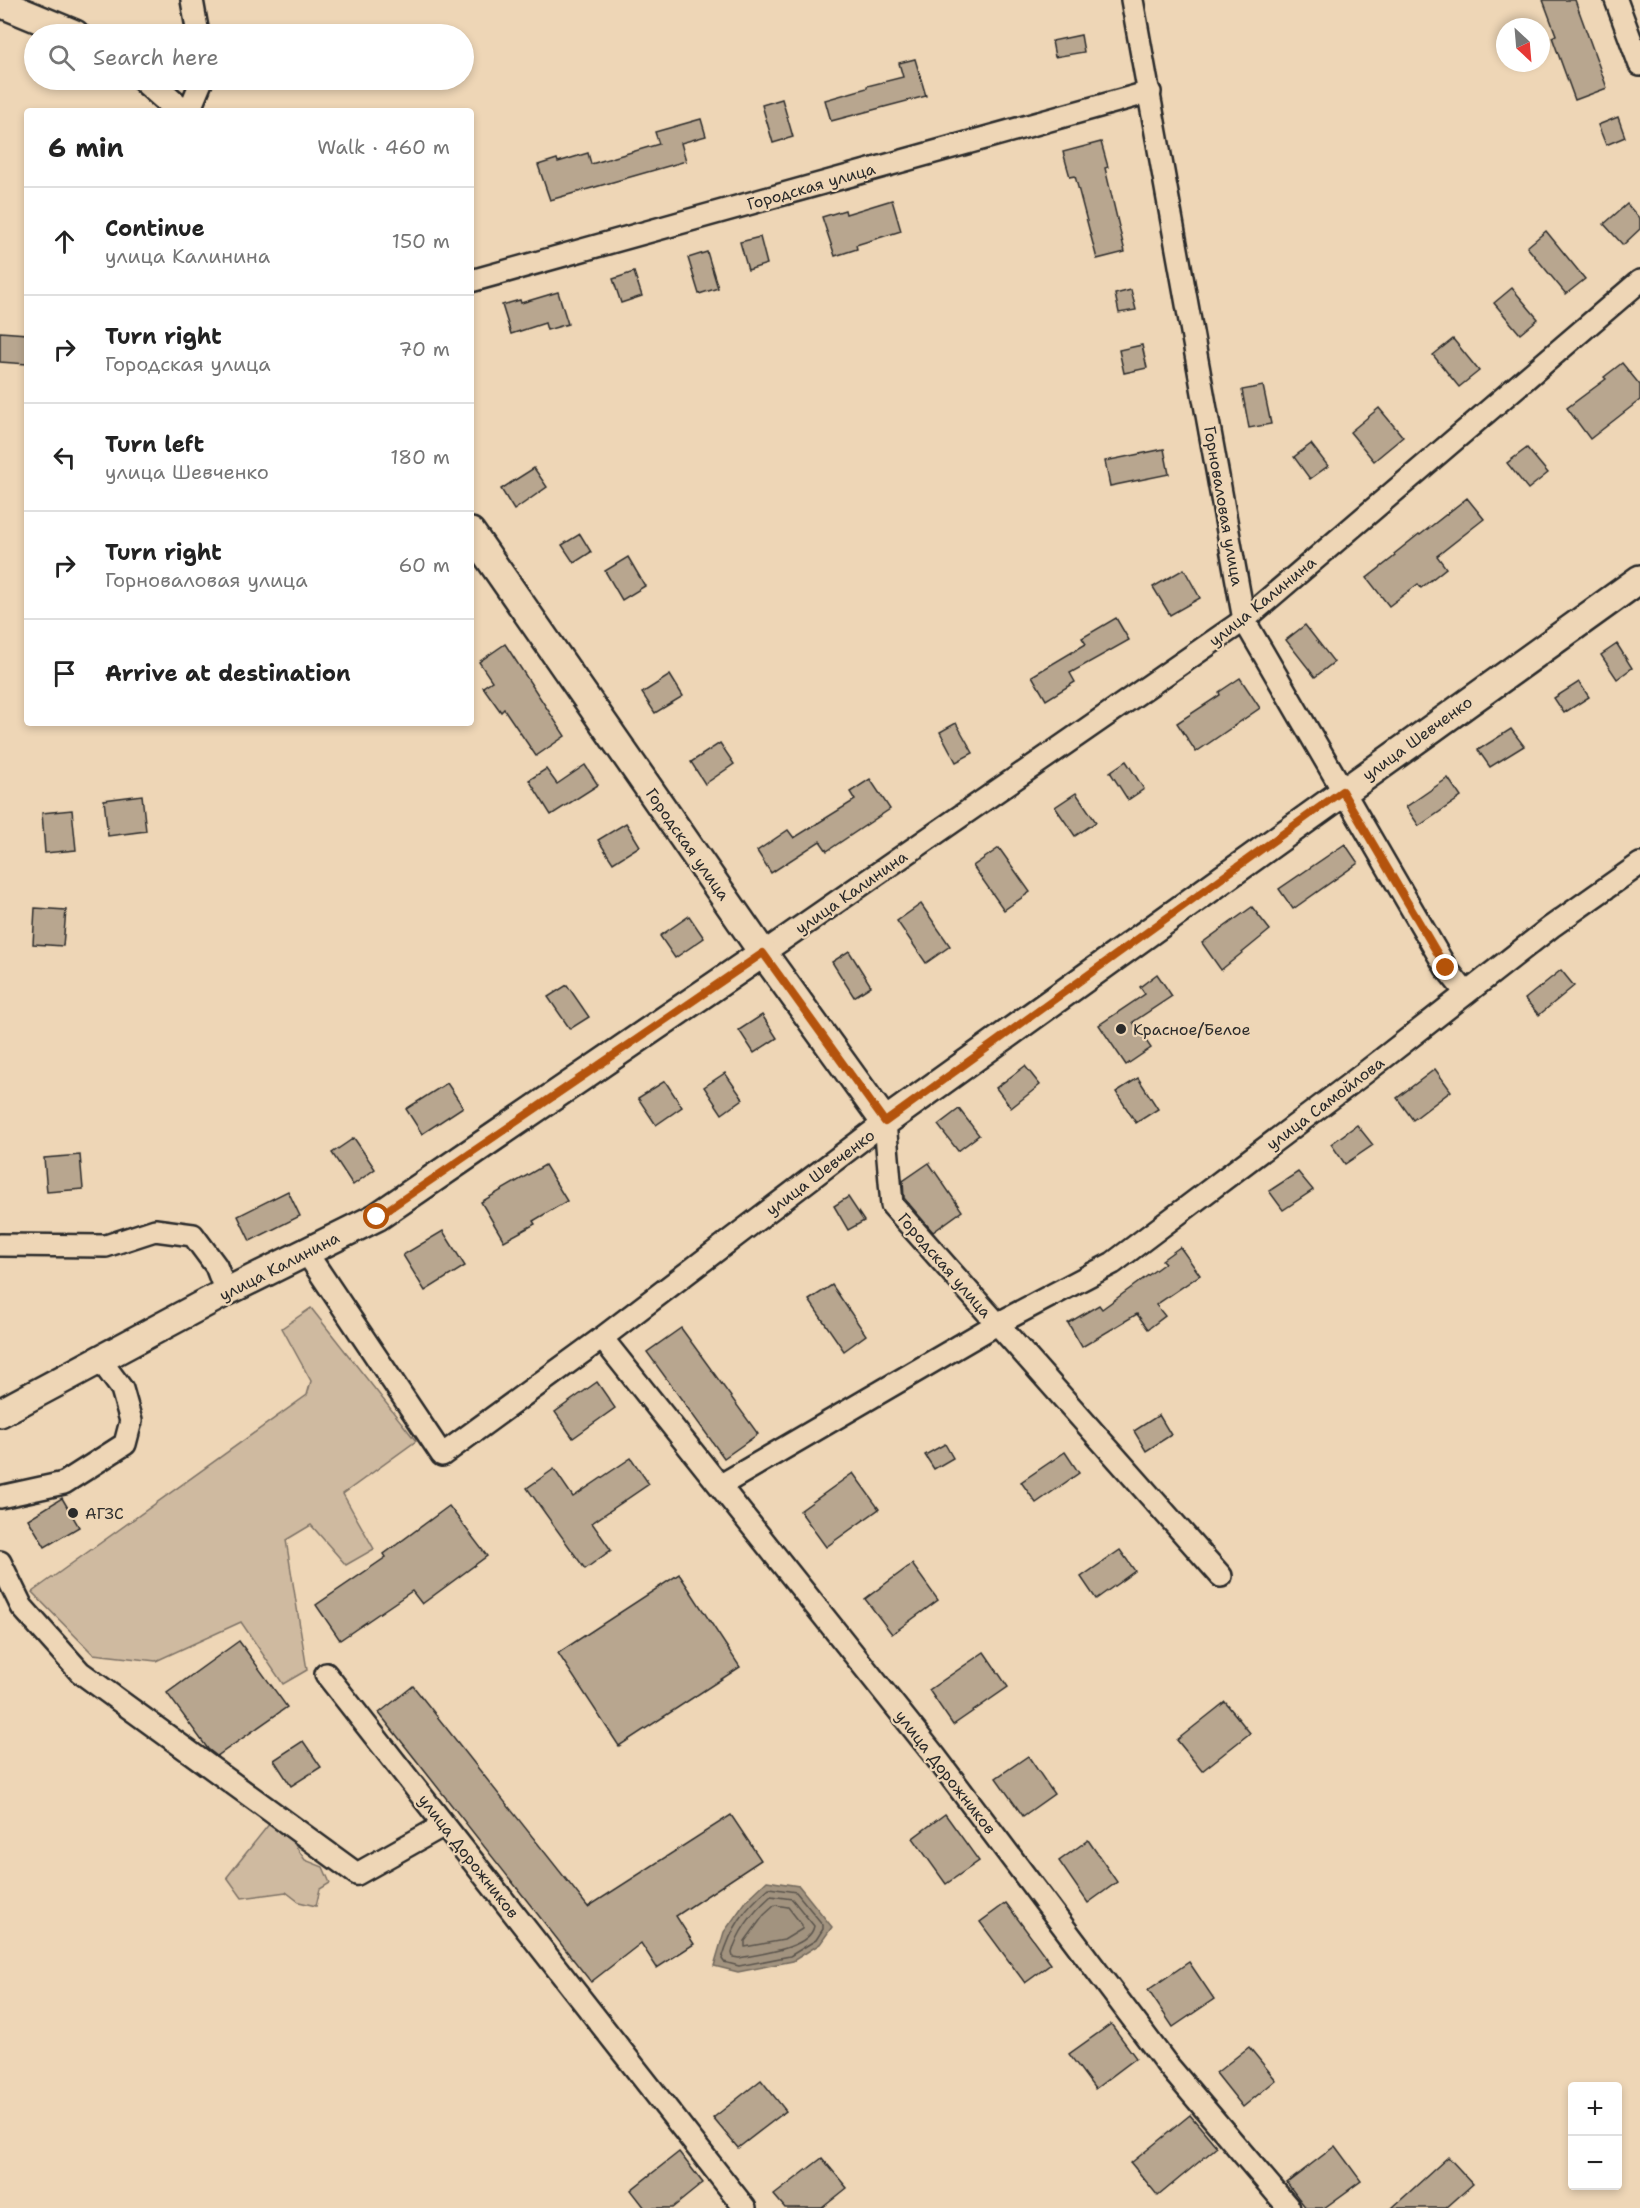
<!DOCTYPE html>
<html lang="en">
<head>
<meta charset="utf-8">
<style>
	body { margin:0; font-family:"Shantell Sans",sans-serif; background:#f6f6f6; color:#222 }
	.controls { position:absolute; right:18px; bottom:18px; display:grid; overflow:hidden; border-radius:6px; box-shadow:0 3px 9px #0003 }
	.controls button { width:54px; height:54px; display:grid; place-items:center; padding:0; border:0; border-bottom:2px solid #e0e0e0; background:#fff; color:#222; font:30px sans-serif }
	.compass { position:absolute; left:1496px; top:18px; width:54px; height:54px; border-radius:50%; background:#fff; box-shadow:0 3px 9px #0003; rotate:154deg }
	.stop { position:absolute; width:18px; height:18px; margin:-14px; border:4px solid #b45309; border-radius:50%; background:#fff }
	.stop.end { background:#b45309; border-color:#fff; box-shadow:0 2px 6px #0008 }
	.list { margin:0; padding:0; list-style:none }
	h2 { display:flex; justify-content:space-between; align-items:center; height:78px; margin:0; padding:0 24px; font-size:26px }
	h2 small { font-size:20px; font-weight:400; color:#767676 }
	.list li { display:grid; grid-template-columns:39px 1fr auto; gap:18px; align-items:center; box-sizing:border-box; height:108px; padding:0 24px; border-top:2px solid #e0e0e0 }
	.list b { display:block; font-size:22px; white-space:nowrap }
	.list p { margin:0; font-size:20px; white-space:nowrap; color:#767676 }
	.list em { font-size:20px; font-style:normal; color:#767676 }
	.icon { flex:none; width:33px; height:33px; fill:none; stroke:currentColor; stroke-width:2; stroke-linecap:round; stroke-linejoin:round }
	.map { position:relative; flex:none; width:1640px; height:2208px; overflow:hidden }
	.search { position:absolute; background:#fff; box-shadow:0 3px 9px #0003; left:24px; top:24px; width:450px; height:66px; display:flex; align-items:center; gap:15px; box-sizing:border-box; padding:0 21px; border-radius:33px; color:#767676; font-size:22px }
	.panel { position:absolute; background:#fff; box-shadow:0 3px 9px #0003; left:24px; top:108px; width:450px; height:618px; border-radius:6px }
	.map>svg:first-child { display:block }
	.green { fill:#cfbaa0; stroke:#7d7266; stroke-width:1.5 }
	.water { fill:#a2937f; stroke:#72695d; stroke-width:1.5 }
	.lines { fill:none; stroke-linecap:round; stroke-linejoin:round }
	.shore { stroke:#5b554d; stroke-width:1.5 }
	.building { fill:#b8a68f; stroke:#2b2b2b; stroke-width:1.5 }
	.minor-casing { stroke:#2b2b2b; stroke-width:26 }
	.major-casing { stroke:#2b2b2b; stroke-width:32 }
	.minor { stroke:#eed6b6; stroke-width:21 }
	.major { stroke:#eed6b6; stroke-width:27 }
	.route { stroke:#b45309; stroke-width:8 }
	.poi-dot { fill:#2b2b2b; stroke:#eed6b6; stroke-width:2 }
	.labels { text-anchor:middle; stroke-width:4.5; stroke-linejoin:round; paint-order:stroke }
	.street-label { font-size:16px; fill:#2b2b2b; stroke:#eed6b6 }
	.poi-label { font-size:16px; fill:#2b2b2b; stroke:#eed6b6; text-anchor:start }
</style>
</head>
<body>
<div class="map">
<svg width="1640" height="2208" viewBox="0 0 1640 2208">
	<rect width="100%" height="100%" fill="#eed6b6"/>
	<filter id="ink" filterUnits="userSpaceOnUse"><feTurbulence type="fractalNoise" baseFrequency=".0167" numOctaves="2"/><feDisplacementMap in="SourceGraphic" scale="12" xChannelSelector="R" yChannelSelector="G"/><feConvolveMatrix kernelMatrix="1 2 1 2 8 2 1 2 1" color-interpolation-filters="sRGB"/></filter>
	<g filter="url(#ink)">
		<g class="green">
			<path d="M311,1308L416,1441L343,1494L374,1549L346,1565L311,1525L286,1540L307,1670L283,1684L241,1622L156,1661L93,1654L32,1592L307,1395L311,1381L282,1328Z"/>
			<path d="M270,1823L287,1833L305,1860L323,1867L330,1883L320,1889L316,1906L299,1902L286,1892L242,1898L227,1877Z"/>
		</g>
		<path class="water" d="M767,1881L799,1886L832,1927L820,1944L793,1961L738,1972L714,1966L724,1932L747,1900Z"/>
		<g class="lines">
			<g class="shore">
				<path d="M769,1888L796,1892L823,1925V1929L816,1940L790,1956L739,1966L724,1962L722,1959C731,1928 744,1909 769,1888Z"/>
				<path d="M771,1896L792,1899L814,1926C810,1949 759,1954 739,1958L733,1957L732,1953C738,1930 753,1912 771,1896Z"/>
				<path d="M775,1905L788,1907L802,1925V1929L784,1940L745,1947V1941L764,1915Z"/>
			</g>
		</g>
		<g class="building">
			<path d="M1543,0H1575L1607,88L1575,100L1552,37L1556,35Z"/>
			<path d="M1081,35L1084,52L1055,57L1052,41Z"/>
			<path d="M915,59L926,96L831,121L825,100L867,88V86L903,77L899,63Z"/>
			<path d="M782,99L793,137L773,143L762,105Z"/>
			<path d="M1618,117L1625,137L1606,145L1598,125Z"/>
			<path d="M701,119L706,136L681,143L686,161L550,200L538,165L557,159L558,162L588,153L591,164L659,144L655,132Z"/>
			<path d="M1101,142L1108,167L1105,168L1125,252L1097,259L1075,176L1070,177L1063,152Z"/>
			<path d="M892,200L901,231L856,245L857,249L835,256L822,217L845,210L846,214Z"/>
			<path d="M1627,204L1640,219V229L1623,245L1604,224Z"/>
			<path d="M1546,231L1585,279L1566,294L1527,247Z"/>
			<path d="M760,237L767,264L748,270L740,242Z"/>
			<path d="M707,252L718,288L699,294L688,258Z"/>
			<path d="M634,272L642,296L621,303L613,279Z"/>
			<path d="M1512,288L1538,319L1520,334L1494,303Z"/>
			<path d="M1131,290L1136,310L1119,313L1115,294Z"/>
			<path d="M558,292L568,324L547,330L545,323L511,334L502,305L520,300L521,303Z"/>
			<path d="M0,332L27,334V364L0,362Z"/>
			<path d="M1453,339L1479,371L1459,387L1433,355Z"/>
			<path d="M1142,345L1147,368L1124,373L1119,350Z"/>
			<path d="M1622,363L1640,385V400L1590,439L1567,408L1606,379L1604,377Z"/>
			<path d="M1263,386L1271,424L1249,428L1242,390Z"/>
			<path d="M1379,408L1403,437L1374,461L1350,432Z"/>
			<path d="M1311,444L1328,466L1310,479L1294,457Z"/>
			<path d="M1527,448L1548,473L1528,489L1507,463Z"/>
			<path d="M1164,449L1169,474L1110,486L1105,461Z"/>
			<path d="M534,468L547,487L514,510L501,489Z"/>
			<path d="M1467,498L1484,519L1437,556L1446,568L1421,588L1418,584L1389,606L1367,578L1395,556L1394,554L1419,534L1420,535Z"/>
			<path d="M580,534L591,552L574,563L562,545Z"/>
			<path d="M628,557L645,586L622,600L605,571Z"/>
			<path d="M1184,569L1200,598L1170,615L1153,587Z"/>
			<path d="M1116,618L1129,640L1070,673L1075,682L1046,700L1032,676L1086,644L1082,638Z"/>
			<path d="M1305,625L1334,662L1315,677L1286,640Z"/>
			<path d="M505,644L565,736L536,756L504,709L501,712L483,687L492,681L479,662Z"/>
			<path d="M1617,644L1632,668L1617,679L1601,655Z"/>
			<path d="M670,675L683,696L655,713L642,693Z"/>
			<path d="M1240,678L1260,708L1196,752L1177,723L1220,695L1219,692Z"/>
			<path d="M1579,682L1589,697L1564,713L1554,698Z"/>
			<path d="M956,723L973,753L956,762L940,732Z"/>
			<path d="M1511,729L1524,746L1490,767L1478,750Z"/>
			<path d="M720,743L734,764L705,784L691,762Z"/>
			<path d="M1126,761L1144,789L1128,800L1110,772Z"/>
			<path d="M585,765L598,785L551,815L529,780L546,769L557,784Z"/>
			<path d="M1448,778L1461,797L1419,826L1406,807Z"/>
			<path d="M870,779L890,809L827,851L820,841L771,873L757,851L788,830L794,838L855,800L850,792Z"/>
			<path d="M1076,793L1096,822L1075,836L1055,807Z"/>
			<path d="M142,795L146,831L108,836L104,800Z"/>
			<path d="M72,810L76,850L45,853L42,813Z"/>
			<path d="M626,823L640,846L613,863L598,840Z"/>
			<path d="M1345,844L1358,863L1293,909L1279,889Z"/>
			<path d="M999,848L1030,892L1004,910L973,866Z"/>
			<path d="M921,904L950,946L926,963L897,921Z"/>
			<path d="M1252,907L1270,930L1221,970L1202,943Z"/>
			<path d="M35,908L66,910L63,946L33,944Z"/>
			<path d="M689,916L704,938L675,958L660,936Z"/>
			<path d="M849,951L871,986L854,997L832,962Z"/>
			<path d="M1561,970L1574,986L1539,1015L1525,999Z"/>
			<path d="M1157,974L1172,996L1133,1022L1151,1048L1126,1065L1099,1025L1145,994L1140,987Z"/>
			<path d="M567,985L589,1017L570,1029L548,997Z"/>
			<path d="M762,1015L777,1038L754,1053L739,1030Z"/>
			<path d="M1025,1066L1040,1085L1011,1108L996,1088Z"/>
			<path d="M1435,1069L1451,1091L1413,1120L1397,1098Z"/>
			<path d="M725,1073L743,1099L722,1114L704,1087Z"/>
			<path d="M1138,1078L1158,1109L1136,1123L1116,1092Z"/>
			<path d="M665,1081L682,1107L656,1125L638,1098Z"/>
			<path d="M447,1083L463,1107L422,1134L406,1109Z"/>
			<path d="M959,1109L979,1135L958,1151L938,1125Z"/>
			<path d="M1357,1125L1373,1145L1345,1164L1331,1144Z"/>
			<path d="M354,1138L375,1169L353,1185L332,1153Z"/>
			<path d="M80,1155L83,1189L47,1192L44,1158Z"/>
			<path d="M929,1163L962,1211L933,1232L904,1198L903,1181Z"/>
			<path d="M545,1165L567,1201L533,1221L535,1224L504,1241L481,1202Z"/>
			<path d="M1298,1172L1313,1190L1283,1210L1269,1191Z"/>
			<path d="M288,1191L300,1216L250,1241L238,1216Z"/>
			<path d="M848,1197L864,1221L848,1230L834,1206Z"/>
			<path d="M443,1231L465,1266L425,1291L403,1255Z"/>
			<path d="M1180,1247L1200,1275L1156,1305L1165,1316L1148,1329L1137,1314L1082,1347L1068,1323L1099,1305L1102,1309L1165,1263L1162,1260Z"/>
			<path d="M832,1285L866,1335L844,1351L809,1300Z"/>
			<path d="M681,1328L758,1434L724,1458L647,1352Z"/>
			<path d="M597,1382L615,1408L573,1438L555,1412Z"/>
			<path d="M1159,1415L1171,1435L1146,1451L1134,1431Z"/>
			<path d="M945,1444L953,1458L934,1469L925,1455Z"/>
			<path d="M1065,1452L1079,1473L1036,1503L1021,1482Z"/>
			<path d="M631,1458L649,1484L592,1523L611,1550L585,1569L527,1488L554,1469L573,1497Z"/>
			<path d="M853,1473L879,1509L826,1547L800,1511Z"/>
			<path d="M62,1498L79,1527L45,1547L28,1519Z"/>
			<path d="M449,1506L487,1556L422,1604L412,1591L340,1640L316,1605L386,1557L384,1554Z"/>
			<path d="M1120,1550L1135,1571L1096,1599L1081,1577Z"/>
			<path d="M912,1564L938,1600L892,1634L865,1599Z"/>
			<path d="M679,1574L740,1667L619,1746L558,1653Z"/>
			<path d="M239,1641L287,1707L217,1756L208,1749L167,1693Z"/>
			<path d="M984,1652L1008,1687L953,1725L929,1690Z"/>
			<path d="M413,1686L588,1907L731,1815L761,1860L676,1916L694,1944L657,1968L641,1943L591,1982L379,1713Z"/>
			<path d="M1225,1702L1250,1733L1202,1771L1177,1740Z"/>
			<path d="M303,1741L321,1767L291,1786L274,1760Z"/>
			<path d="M1028,1756L1054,1794L1023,1816L996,1778Z"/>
			<path d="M945,1814L979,1861L946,1884L913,1838Z"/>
			<path d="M1088,1840L1117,1882L1088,1903L1059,1861Z"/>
			<path d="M1006,1903L1051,1964L1025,1983L980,1922Z"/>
			<path d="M1189,1962L1214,1999L1173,2027L1148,1990Z"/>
			<path d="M1111,2024L1136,2058L1095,2089L1069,2054Z"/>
			<path d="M1249,2047L1276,2080L1243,2107L1216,2073Z"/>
			<path d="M761,2080L786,2111L738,2148L713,2118Z"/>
			<path d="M1190,2115L1217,2147L1158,2196L1131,2163Z"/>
			<path d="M1335,2146L1361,2181L1324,2208H1306L1287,2183Z"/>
			<path d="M679,2152L703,2183L672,2208H645L631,2190Z"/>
			<path d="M1448,2157L1473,2184L1446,2208H1392Z"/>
			<path d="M822,2158L847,2188L822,2208H785L774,2195Z"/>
		</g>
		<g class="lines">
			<g class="minor-casing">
				<g id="minor">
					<path d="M192,0L198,34"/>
					<path d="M1132,0L1244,620L1446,968L1466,993"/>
					<path d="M1616,0L1640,65"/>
					<path d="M189,111L202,80"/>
					<path d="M471,281L1150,92"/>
					<path d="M763,953L1244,620L1640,281"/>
					<path d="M885,1122L892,1205L1221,1576"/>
					<path d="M0,1245L106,1246L155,1230L193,1235L216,1266L226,1292"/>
					<path d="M306,1252L442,1455L602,1338L885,1122"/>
					<path d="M602,1338L935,1756L1166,2063L1289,2208"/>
					<path d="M721,1485L997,1324L1113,1263L1358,1078L1551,927L1640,864"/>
					<path d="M0,1497L64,1483L125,1444L131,1421L122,1389L101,1361"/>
					<path d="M0,1562L22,1607L80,1672L357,1874L444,1825"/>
					<path d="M326,1674L745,2208"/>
				</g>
			</g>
			<g class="major-casing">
				<g id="major">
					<path d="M0,3L75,34"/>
					<path d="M146,80L181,111"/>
					<path d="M471,532L763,953L885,1122L1640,579"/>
					<path d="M0,1413L226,1292L377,1217L763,953"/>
				</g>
			</g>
			<use href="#minor" class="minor"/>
			<use href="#major" class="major"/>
		</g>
	</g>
	<g class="lines" filter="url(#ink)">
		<path class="route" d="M377,1217L763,953L885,1122L1342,791L1446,968"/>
	</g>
	<g class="poi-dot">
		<circle cx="1121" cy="1029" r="6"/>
		<circle cx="73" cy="1513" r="6"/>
	</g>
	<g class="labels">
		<g class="street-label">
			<text transform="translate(811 186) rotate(-16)" y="6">Городская улица</text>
			<text transform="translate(1224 506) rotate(80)" y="6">Горноваловая улица</text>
			<text transform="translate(1262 601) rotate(-39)" y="6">улица Калинина</text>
			<text transform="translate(1417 738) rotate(-36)" y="6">улица Шевченко</text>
			<text transform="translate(688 844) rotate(55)" y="6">Городская улица</text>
			<text transform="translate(851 892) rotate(-35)" y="6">улица Калинина</text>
			<text transform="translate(1325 1103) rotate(-37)" y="6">улица Самойлова</text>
			<text transform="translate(820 1172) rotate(-37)" y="6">улица Шевченко</text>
			<text transform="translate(945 1265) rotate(49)" y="6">Городская улица</text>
			<text transform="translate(279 1266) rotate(-27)" y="6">улица Калинина</text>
			<text transform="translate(946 1772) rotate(52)" y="6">улица Дорожников</text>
			<text transform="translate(469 1856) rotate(52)" y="6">улица Дорожников</text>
		</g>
		<g class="poi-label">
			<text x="1133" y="1035">Красное/Белое</text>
			<text x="85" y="1519">АГЗС</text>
		</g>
	</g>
</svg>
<div class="controls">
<button>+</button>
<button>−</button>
</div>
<svg class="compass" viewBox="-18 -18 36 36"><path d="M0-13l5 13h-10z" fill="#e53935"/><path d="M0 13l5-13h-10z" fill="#767676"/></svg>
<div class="stop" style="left:377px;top:1217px"></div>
<div class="stop end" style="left:1446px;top:968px"></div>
<div class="search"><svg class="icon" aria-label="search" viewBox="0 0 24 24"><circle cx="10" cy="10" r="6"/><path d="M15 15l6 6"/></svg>Search here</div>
<section class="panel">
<h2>6 min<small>Walk · 460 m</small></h2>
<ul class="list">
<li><svg class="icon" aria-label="ahead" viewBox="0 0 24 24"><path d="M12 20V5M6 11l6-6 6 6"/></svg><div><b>Continue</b><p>улица Калинина</p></div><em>150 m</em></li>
<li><svg class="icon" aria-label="right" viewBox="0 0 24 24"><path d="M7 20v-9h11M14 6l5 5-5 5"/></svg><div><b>Turn right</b><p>Городская улица</p></div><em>70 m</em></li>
<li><svg class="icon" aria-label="left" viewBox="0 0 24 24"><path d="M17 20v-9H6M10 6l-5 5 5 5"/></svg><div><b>Turn left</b><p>улица Шевченко</p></div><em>180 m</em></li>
<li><svg class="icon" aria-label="right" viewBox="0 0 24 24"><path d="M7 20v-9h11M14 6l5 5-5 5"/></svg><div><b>Turn right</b><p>Горноваловая улица</p></div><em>60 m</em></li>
<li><svg class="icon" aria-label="arrive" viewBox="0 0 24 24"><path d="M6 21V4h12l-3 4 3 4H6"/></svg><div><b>Arrive at destination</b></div></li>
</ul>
</section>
</div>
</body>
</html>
